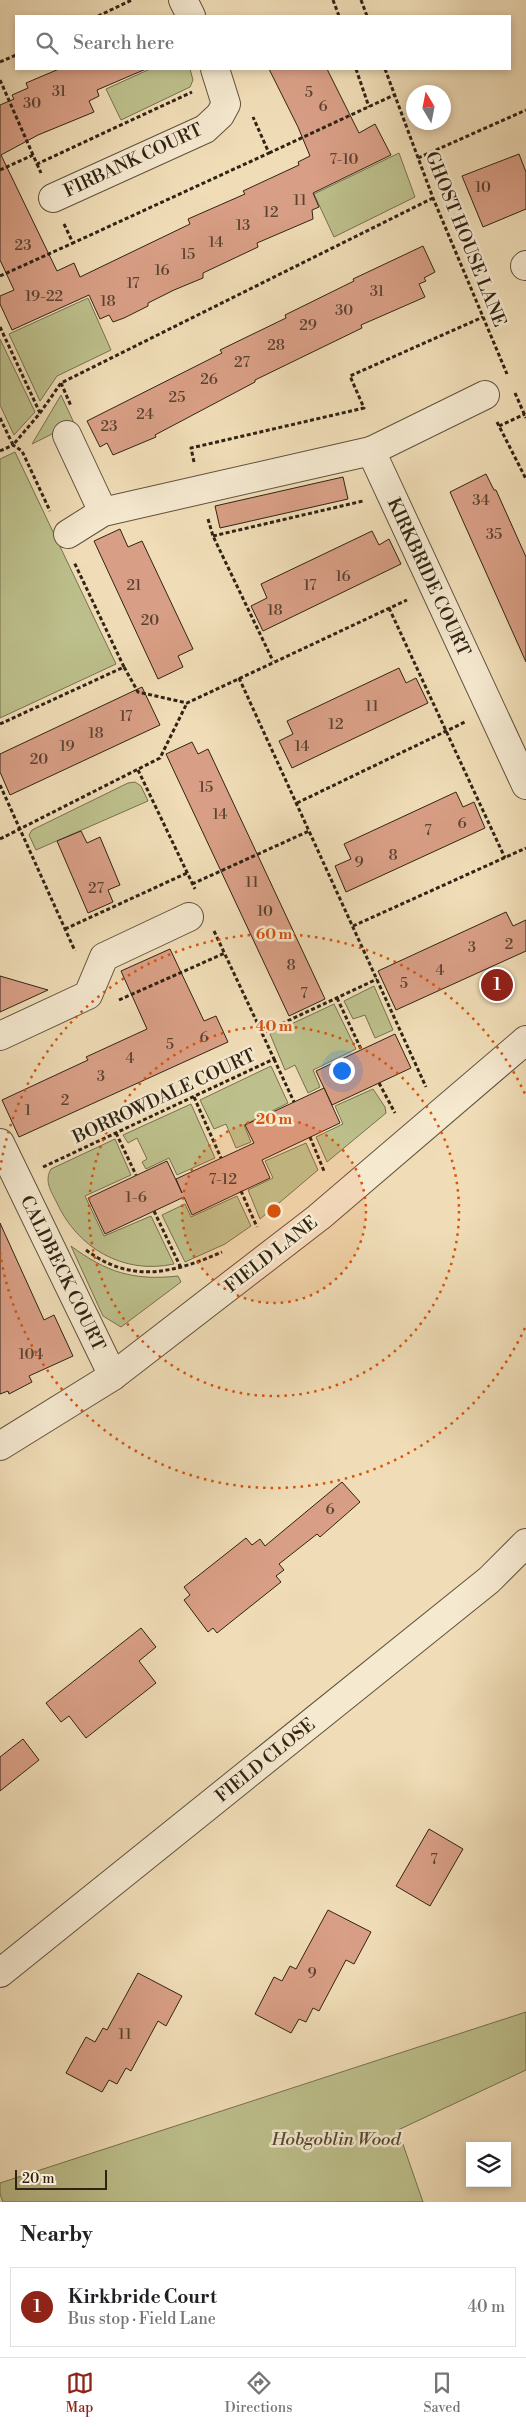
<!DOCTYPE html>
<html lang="en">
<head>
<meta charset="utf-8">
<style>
	body { margin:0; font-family:"Libre Bodoni",serif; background:#f6f6f6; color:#202124 }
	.controls { position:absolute; right:15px; bottom:15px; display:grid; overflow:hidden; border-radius:0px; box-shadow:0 2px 8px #0003 }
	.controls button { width:45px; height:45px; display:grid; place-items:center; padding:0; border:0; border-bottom:1px solid #e0e0e0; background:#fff; color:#202124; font:25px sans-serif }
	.compass { position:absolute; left:406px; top:85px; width:45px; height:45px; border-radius:50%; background:#fff; box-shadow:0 2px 8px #0003; rotate:350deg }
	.scale { position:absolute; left:15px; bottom:12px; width:92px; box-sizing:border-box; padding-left:5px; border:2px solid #302314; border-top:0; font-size:14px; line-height:18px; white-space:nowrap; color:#302314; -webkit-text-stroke:4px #f5e9d0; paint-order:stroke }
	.you { position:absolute; left:341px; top:1070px; width:18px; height:18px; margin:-12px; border:4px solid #fff; border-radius:50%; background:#1a73e8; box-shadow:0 0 0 8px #1a73e833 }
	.badge { display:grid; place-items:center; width:32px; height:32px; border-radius:50%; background:#8f2418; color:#fff; font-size:16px; font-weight:700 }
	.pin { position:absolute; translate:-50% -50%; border:2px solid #fff; box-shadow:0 1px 5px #0006 }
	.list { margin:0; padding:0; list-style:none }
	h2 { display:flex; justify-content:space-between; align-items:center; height:65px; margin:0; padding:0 20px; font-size:21px }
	h2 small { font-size:16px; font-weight:400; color:#757577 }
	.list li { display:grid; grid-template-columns:32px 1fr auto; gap:15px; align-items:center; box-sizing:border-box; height:80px; margin:0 10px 10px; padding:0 10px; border:1px solid #e0e0e0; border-radius:0px }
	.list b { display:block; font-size:19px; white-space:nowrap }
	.list p { margin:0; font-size:16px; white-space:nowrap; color:#757577 }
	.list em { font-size:16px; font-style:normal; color:#757577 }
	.icon { flex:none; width:28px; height:28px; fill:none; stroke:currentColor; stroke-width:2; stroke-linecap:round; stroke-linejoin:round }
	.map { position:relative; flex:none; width:526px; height:2202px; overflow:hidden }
	.search { position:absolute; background:#fff; box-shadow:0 2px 8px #0003; left:15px; right:15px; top:15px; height:55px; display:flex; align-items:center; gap:12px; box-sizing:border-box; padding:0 18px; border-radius:0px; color:#757577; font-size:19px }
	.sheet { height:155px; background:#fff }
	nav { display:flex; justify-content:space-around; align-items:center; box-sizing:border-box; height:70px; border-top:1px solid #e0e0e0; background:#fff; font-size:14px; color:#757577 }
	nav a { display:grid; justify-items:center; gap:2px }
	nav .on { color:#8f2418 }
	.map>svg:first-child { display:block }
	.green { fill:#bdc08c; stroke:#767250 }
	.building { fill:#d99f86; stroke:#302314 }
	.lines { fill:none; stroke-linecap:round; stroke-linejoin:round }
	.minor-casing { stroke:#60523d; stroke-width:30 }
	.tertiary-casing { stroke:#60523d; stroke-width:30 }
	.path { stroke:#302314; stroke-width:3; stroke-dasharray:4 2.5; stroke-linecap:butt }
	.minor { stroke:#f5e9d0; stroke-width:28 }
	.tertiary { stroke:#f5e9d0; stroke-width:28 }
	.ring { fill:none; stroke:#d6540d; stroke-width:2.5; stroke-dasharray:2.5 5 }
	.labels { text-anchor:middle; stroke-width:5; stroke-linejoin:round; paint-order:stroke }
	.number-label { font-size:15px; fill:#5a4230 }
	.street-label { font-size:18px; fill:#302314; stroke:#f5e9d0 }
	.park-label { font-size:18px; font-style:italic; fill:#534a32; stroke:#f5e9d0 }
	.centre { fill:#d6540d; stroke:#f5e9d0; stroke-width:2.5 }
	.ring-label { font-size:15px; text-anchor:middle; font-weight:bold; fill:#d6540d; stroke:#f5e9d0; stroke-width:5; stroke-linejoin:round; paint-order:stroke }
</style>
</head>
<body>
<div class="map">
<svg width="526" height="2202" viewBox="0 0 526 2202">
	<rect width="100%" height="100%" fill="#f0ddb7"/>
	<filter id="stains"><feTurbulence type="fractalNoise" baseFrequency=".004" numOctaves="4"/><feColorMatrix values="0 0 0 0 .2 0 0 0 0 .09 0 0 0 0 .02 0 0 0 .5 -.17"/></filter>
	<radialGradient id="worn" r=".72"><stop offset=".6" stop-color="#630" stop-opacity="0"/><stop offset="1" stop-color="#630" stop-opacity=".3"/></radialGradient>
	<g class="green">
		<path d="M150,69H190L193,80L190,87L121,120L106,89Z"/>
		<path d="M399,153L415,197L334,237L314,194Z"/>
		<path d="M88,298L111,350L57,376L40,401L9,334Z"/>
		<path d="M0,339L35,412L14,435L0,405Z"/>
		<path d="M61,395L74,423L32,444Z"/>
		<path d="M15,452L116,664L0,718V459Z"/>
		<path d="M135,782L141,786L148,801L36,850L29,835L32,830L128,783Z"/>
		<path d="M374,986L393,1030L375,1038L365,1015L353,1019L344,1001Z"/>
		<path d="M334,1004L356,1049L313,1070L320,1087L308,1093L295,1065L285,1070L270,1034Z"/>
		<path d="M271,1066L288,1103L244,1125L251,1142L236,1148L226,1124L214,1129L200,1100Z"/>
		<path d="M373,1089L385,1107L386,1113L327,1162L316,1137L343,1124L335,1106Z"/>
		<path d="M191,1104L215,1158L177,1175L169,1158L146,1169L142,1162L147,1159L137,1138L128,1143L123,1135Z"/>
		<path d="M115,1139L131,1175L85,1196L104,1236L151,1216L174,1264C123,1275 77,1248 56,1201C51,1191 44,1181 51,1169Z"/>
		<path d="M306,1143L318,1170L260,1219L248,1190L273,1178L265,1161Z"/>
		<path d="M237,1196L251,1226L225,1244L185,1262L162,1215L185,1204L191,1217Z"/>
		<path d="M71,1246C106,1272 133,1281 178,1276L181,1282L121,1327L103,1316Z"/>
		<path d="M526,2012V2070L398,2130L423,2202H3L0,2194V2183Z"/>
	</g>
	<g class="building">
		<path d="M59,69H146L97,90L99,96L89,101L94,112L38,135L1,155L57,271L74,263L80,277L190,224L188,219L245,194L243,191L299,165L298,162L310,156L298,127L269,69H327L359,133L375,124L391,155L313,193L319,207L312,210L313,219L257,243L258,247L203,273V278L174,290L148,303V306L124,318L113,322L109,315L100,319L89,295L12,330L0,304V296L14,290L0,260V105L14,99L12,95L28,88L26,83Z"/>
		<path d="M519,154L526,172V209L483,227L462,176Z"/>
		<path d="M423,246L435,272L424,278L426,281L419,284L425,297L361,325L362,328L255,380V382L155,435L156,437L113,455L107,443L100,447L87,421L222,353L220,350L286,318L285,315L354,281L353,279Z"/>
		<path d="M486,474L494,490H496L526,557V662L450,492Z"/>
		<path d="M343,477L348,499L220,528L215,506Z"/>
		<path d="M120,529L128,547L142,541L193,649L178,656L183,667L158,679L94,541Z"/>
		<path d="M372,531L379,545L389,539L401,564L263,631L251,606L267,598L261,584Z"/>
		<path d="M399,668L406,683L416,678L428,703L292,768L279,741L293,734L287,721Z"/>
		<path d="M142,687L160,725L10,795L0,772V754Z"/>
		<path d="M192,742L198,754L208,749L325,999L289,1016L166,754Z"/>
		<path d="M456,792L463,807L474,802L485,828L346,892L335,866L351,859L344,844Z"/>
		<path d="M81,831L87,843L100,837L120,885L108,890L113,902L88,913L57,841Z"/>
		<path d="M506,912L513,926L526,920V951L396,1010L378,971Z"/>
		<path d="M170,949L204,1021L216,1016L228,1042L19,1137L2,1100L88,1060L86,1057L147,1029L121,971Z"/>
		<path d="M0,976L48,990L0,1012Z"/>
		<path d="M395,1034L411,1068L332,1105L316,1071Z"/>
		<path d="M324,1088L340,1123L262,1160L270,1178L192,1215L184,1197L105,1234L88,1198L167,1161L182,1193L176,1179L254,1143L245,1125Z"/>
		<path d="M0,1223L44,1320L54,1315L73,1356L29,1376L32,1382L9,1394L8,1391L0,1394Z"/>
		<path d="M342,1482L360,1502L320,1537L317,1534L279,1564L284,1570L276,1576L281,1582L217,1633L213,1628L208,1632L184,1600L190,1595L184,1587L246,1538L252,1545L260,1539L265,1546Z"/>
		<path d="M141,1628L156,1647L139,1661L156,1683L86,1738L69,1716L61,1722L46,1703Z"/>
		<path d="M23,1739L39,1760L0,1791V1757Z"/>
		<path d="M429,1829L463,1849L430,1906L396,1886Z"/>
		<path d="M328,1910L371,1932L354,1964L346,1960L319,2011L313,2008L306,2022L299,2019L291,2033L255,2014L274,1977L282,1981L290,1966L296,1969Z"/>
		<path d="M138,1973L182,1996L166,2026L158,2021L131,2071L126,2068L117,2084L109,2080L102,2092L66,2073L86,2037L95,2042L103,2028L107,2030Z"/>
	</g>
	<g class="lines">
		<g class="minor-casing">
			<g id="minor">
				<path d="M183,0L191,16"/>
				<path d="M53,198L205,129L220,115L226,104L215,69"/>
				<path d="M525,266L526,265"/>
				<path d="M485,395L371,451L526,785"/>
				<path d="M67,435L103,512"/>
				<path d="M68,534L103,512L371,451"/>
				<path d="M0,1036L88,995L104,957L189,917"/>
				<path d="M0,1143L113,1376"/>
				<path d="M0,1973L489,1580L526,1543"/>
			</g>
		</g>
		<g class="tertiary-casing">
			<path id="tertiary" d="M0,1446L113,1376L319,1217L526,1040"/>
		</g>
		<g class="path">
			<path d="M333,0L339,16"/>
			<path d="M361,0L367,16"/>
			<path d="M98,16L132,0"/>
			<path d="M0,62L16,55"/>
			<path d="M356,69L369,107"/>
			<path d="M385,69L433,198L507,374"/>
			<path d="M0,80L33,155"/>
			<path d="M269,153L394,95"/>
			<path d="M418,158L526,110"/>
			<path d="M37,164L41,173"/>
			<path d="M0,170L33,155L37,164L192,92"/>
			<path d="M64,224L73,243L269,153L253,117"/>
			<path d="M0,276L73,243"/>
			<path d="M0,327L40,413"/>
			<path d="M61,383L71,406"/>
			<path d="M515,393L526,418"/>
			<path d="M0,418L13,445L40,413L61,383L433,198"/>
			<path d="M497,422L526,479"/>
			<path d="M499,426L525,414"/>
			<path d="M0,451L13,445L22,451L50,511"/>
			<path d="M194,462L191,448L364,408L350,376L483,317"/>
			<path d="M208,519L213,536L273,661"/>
			<path d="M213,536L363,501"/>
			<path d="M389,608L505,858"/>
			<path d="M124,667L138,692L187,703L407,600"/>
			<path d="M239,678L426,1087"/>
			<path d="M0,724L124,667L74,562"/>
			<path d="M138,770L195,889"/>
			<path d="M0,785L75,951"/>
			<path d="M297,803L465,722"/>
			<path d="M0,839L160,758L187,703"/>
			<path d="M192,884L309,831"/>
			<path d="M353,926L526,848"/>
			<path d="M65,929L187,873"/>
			<path d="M214,931L262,1033"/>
			<path d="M337,998L361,1049"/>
			<path d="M119,1000L225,953"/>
			<path d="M274,1059L294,1102"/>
			<path d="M379,1083L395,1113"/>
			<path d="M194,1097L221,1158"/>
			<path d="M116,1133L136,1175"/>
			<path d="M310,1137L324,1171"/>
			<path d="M43,1167L274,1059L262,1033L377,979"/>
			<path d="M241,1191L257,1227"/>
			<path d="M154,1211L181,1268"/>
			<path d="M86,1250C131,1284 174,1273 222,1252"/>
		</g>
		<use href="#minor" class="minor"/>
		<use href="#tertiary" class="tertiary"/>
	</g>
	<circle cx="274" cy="1211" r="92" fill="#d6540d" fill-opacity=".12"/>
	<g class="ring">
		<circle cx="274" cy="1211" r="92"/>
		<circle cx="274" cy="1211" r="185"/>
		<path d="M525 1328A277 277 0 0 1 0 1252M0 1170A277 277 0 0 1 525 1094"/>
	</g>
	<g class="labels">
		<g class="number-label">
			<text x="59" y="96">31</text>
			<text x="309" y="97">5</text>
			<text x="32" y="108">30</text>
			<text x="323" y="111">6</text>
			<text x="344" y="164">7-10</text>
			<text x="483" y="192">10</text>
			<text x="300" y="205">11</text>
			<text x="271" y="217">12</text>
			<text x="243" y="230">13</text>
			<text x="216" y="247">14</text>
			<text x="23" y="250">23</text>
			<text x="188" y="259">15</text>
			<text x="162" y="275">16</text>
			<text x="133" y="288">17</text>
			<text x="377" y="296">31</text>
			<text x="44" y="301">19-22</text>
			<text x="108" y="306">18</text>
			<text x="344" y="315">30</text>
			<text x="308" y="330">29</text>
			<text x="276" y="350">28</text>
			<text x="242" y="367">27</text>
			<text x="209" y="384">26</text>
			<text x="177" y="402">25</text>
			<text x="145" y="419">24</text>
			<text x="109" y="431">23</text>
			<text x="481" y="505">34</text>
			<text x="494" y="539">35</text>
			<text x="343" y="581">16</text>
			<text x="134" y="590">21</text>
			<text x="310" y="590">17</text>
			<text x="275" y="615">18</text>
			<text x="150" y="625">20</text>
			<text x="372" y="711">11</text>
			<text x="126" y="721">17</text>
			<text x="336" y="729">12</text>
			<text x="96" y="738">18</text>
			<text x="67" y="751">19</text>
			<text x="302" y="751">14</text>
			<text x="39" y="764">20</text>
			<text x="206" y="792">15</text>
			<text x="220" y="819">14</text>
			<text x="462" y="828">6</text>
			<text x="428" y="835">7</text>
			<text x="393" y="860">8</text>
			<text x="359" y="867">9</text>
			<text x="252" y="887">11</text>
			<text x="96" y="893">27</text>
			<text x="265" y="916">10</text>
			<text x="509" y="949">2</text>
			<text x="472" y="952">3</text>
			<text x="291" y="970">8</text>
			<text x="440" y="975">4</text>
			<text x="404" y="988">5</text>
			<text x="304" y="998">7</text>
			<text x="204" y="1042">6</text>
			<text x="170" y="1049">5</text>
			<text x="130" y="1063">4</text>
			<text x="101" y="1081">3</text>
			<text x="65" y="1105">2</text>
			<text x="28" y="1115">1</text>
			<text x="223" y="1184">7-12</text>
			<text x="136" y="1202">1-6</text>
			<text x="31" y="1359">104</text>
			<text x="330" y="1514">6</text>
			<text x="434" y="1864">7</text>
			<text x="312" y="1978">9</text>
			<text x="125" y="2039">11</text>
		</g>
		<g class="street-label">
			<text transform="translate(133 160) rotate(-25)" y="6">FIRBANK COURT</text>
			<text transform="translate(466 239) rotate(68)" y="6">GHOST HOUSE LANE</text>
			<text transform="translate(429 577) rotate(65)" y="6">KIRKBRIDE COURT</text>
			<text transform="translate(164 1096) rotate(-25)" y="6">BORROWDALE COURT</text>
			<text transform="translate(271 1254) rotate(-38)" y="6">FIELD LANE</text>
			<text transform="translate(63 1273) rotate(64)" y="6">CALDBECK COURT</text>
			<text transform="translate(265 1760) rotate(-39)" y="6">FIELD CLOSE</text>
		</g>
		<g class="park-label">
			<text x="336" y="2145">Hobgoblin Wood</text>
		</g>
	</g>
	<circle cx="274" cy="1211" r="8" class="centre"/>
	<g class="ring-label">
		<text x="274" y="939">60 m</text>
		<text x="274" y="1031">40 m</text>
		<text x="274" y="1124">20 m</text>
	</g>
	<rect width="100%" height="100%" filter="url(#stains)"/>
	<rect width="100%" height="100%" fill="url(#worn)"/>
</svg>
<div class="controls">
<button><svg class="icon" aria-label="layers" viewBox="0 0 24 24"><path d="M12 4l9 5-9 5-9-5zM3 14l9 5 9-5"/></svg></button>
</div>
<svg class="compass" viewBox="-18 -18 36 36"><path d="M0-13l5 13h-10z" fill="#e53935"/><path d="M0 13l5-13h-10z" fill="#757577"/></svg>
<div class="scale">20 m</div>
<div class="you"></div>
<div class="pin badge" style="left:497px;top:985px">1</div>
<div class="search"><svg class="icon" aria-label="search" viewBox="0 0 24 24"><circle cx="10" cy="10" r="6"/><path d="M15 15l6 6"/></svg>Search here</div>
</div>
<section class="sheet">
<h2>Nearby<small></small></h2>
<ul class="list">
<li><span class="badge">1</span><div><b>Kirkbride Court</b><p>Bus stop · Field Lane</p></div><em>40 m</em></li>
</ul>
</section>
<nav>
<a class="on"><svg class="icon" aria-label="map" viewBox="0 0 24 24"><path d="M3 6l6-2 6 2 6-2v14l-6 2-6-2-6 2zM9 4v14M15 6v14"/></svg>Map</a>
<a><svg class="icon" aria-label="directions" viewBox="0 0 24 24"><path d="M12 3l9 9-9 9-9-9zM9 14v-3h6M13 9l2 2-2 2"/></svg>Directions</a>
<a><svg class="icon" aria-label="saved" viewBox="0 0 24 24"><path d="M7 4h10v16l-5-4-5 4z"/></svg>Saved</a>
</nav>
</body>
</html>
